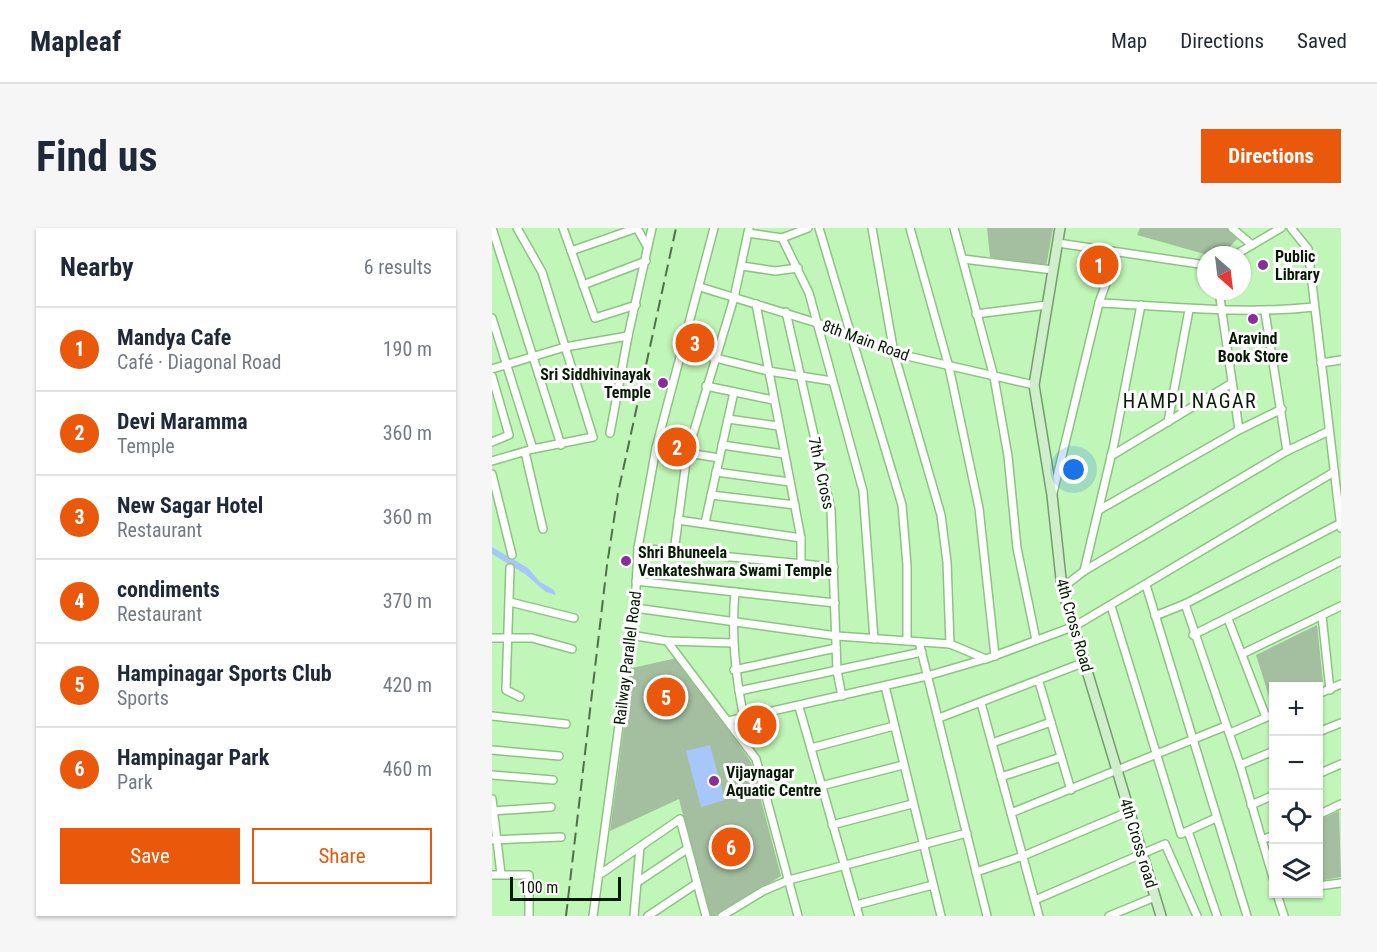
<!DOCTYPE html>
<html lang="en">
<head>
<meta charset="utf-8">
<style>
	body { margin:0; font-family:"Roboto Condensed",sans-serif; background:#f6f6f7; color:#1f2937 }
	.controls { position:absolute; right:18px; bottom:18px; display:grid; overflow:hidden; border-radius:0px; box-shadow:0 2px 4px #0004 }
	.controls button { width:54px; height:54px; display:grid; place-items:center; padding:0; border:0; border-bottom:2px solid #e0e1e3; background:#fff; color:#1f2937; font:30px sans-serif }
	.compass { position:absolute; left:705px; top:18px; width:54px; height:54px; border-radius:50%; background:#fff; box-shadow:0 2px 4px #0004; rotate:152deg }
	.scale { position:absolute; left:18px; bottom:15px; width:111px; box-sizing:border-box; padding-left:6px; border:3px solid #071a04; border-top:0; font-size:16px; line-height:21px; white-space:nowrap; color:#071a04; -webkit-text-stroke:4px #fff; paint-order:stroke }
	.you { position:absolute; left:582px; top:242px; width:21px; height:21px; margin:-15px; border:4px solid #fff; border-radius:50%; background:#1a73e8; box-shadow:0 0 0 9px #1a73e833 }
	.badge { display:grid; place-items:center; width:39px; height:39px; border-radius:50%; background:#ea580c; color:#fff; font-size:20px; font-weight:700 }
	.pin { position:absolute; translate:-50% -50%; border:3px solid #fff; box-shadow:0 2px 6px #0006 }
	.list { margin:0; padding:0; list-style:none }
	h2 { display:flex; justify-content:space-between; align-items:center; height:78px; margin:0; padding:0 24px; font-size:26px }
	h2 small { font-size:20px; font-weight:400; color:#747a83 }
	.list li { display:grid; grid-template-columns:39px 1fr auto; gap:18px; align-items:center; box-sizing:border-box; height:84px; padding:0 24px; border-top:2px solid #e0e1e3 }
	.list b { display:block; font-size:22px; white-space:nowrap }
	.list p { margin:0; font-size:20px; white-space:nowrap; color:#747a83 }
	.list em { font-size:20px; font-style:normal; color:#747a83 }
	.actions { display:flex; gap:12px; padding:18px 24px }
	.actions a { flex:1; padding:14px 0; border:2px solid #ea580c; border-radius:0px; text-align:center; font-size:21px; color:#ea580c }
	.actions .main { background:#ea580c; color:#fff }
	.icon { flex:none; width:33px; height:33px; fill:none; stroke:currentColor; stroke-width:2; stroke-linecap:round; stroke-linejoin:round }
	.map { position:relative; flex:none; width:849px; height:688px; overflow:hidden; border-radius:0px }
	header { display:flex; align-items:center; gap:36px; box-sizing:border-box; height:84px; padding:0 30px; background:#fff; border-bottom:2px solid #e0e1e3 }
	header strong { font-size:28px }
	nav { display:flex; gap:33px; margin-inline-start:auto; font-size:21px }
	.intro { display:flex; align-items:center; justify-content:space-between; box-sizing:border-box; height:144px; padding:0 36px }
	h1 { margin:0; font-size:42px }
	.button { padding:15px 27px; border-radius:0px; background:#ea580c; color:#fff; font-size:21px; font-weight:700 }
	main { display:flex; gap:36px; padding:0 36px }
	aside { flex:1; background:#fff; border-radius:0px; box-shadow:0 2px 4px #0004 }
	.map>svg:first-child { display:block }
	.green { fill:#a4bf9f }
	.water { fill:#a7c6fa }
	.lines { fill:none; stroke-linecap:round; stroke-linejoin:round }
	.minor-casing { stroke:#8ec285; stroke-width:10 }
	.major-casing { stroke:#749d6d; stroke-width:12 }
	.minor { stroke:#fff; stroke-width:7 }
	.major { stroke:#cfeeca; stroke-width:9 }
	.rail { stroke:#4f704a; stroke-width:2; stroke-dasharray:12 6; stroke-linecap:butt }
	.poi-dot { fill:#882d99; stroke:#fff; stroke-width:2 }
	.labels { text-anchor:middle; stroke-width:6; stroke-linejoin:round; paint-order:stroke }
	.poi-label { font-size:16px; font-weight:bold; fill:#071a04; stroke:#fff; text-anchor:start }
	.street-label { font-size:16px; fill:#071a04; stroke:#fff }
	.quarter-label { font-size:20px; letter-spacing:1.5px; fill:#071a04; stroke:#fff }
</style>
</head>
<body>
<header>
<strong>Mapleaf</strong>
<nav><a>Map</a><a>Directions</a><a>Saved</a></nav>
</header>
<div class="intro"><h1>Find us</h1><a class="button">Directions</a></div>
<main>
<aside>
<h2>Nearby<small>6 results</small></h2>
<ul class="list">
<li><span class="badge">1</span><div><b>Mandya Cafe</b><p>Café · Diagonal Road</p></div><em>190 m</em></li>
<li><span class="badge">2</span><div><b>Devi Maramma</b><p>Temple</p></div><em>360 m</em></li>
<li><span class="badge">3</span><div><b>New Sagar Hotel</b><p>Restaurant</p></div><em>360 m</em></li>
<li><span class="badge">4</span><div><b>condiments</b><p>Restaurant</p></div><em>370 m</em></li>
<li><span class="badge">5</span><div><b>Hampinagar Sports Club</b><p>Sports</p></div><em>420 m</em></li>
<li><span class="badge">6</span><div><b>Hampinagar Park</b><p>Park</p></div><em>460 m</em></li>
</ul>
<div class="actions"><a class="main">Save</a><a>Share</a></div>
</aside>
<div class="map">
<svg width="849" height="688" viewBox="0 0 849 688">
	<rect width="100%" height="100%" fill="#c0f6b7"/>
	<g class="green">
		<path d="M495,0H561L554,39L498,29Z"/>
		<path d="M648,0H737L748,8L730,27H716L645,7Z"/>
		<path d="M825,397L831,454L822,458H782L780,478L764,427Z"/>
		<path d="M185,430L259,534L289,648L224,688H216L187,571L118,603L140,440Z"/>
		<path d="M847,583L849,649L827,653V592Z"/>
	</g>
	<g class="water">
		<path d="M0,319L36,340L48,354L62,362L64,367L54,364L33,346L0,326Z"/>
		<path d="M218,517L233,572L209,579L194,523Z"/>
	</g>
	<g class="lines">
		<g class="minor-casing">
			<g id="minor">
				<path d="M0,0L69,217"/>
				<path d="M71,0L103,90L144,77"/>
				<path d="M145,0L155,18"/>
				<path d="M327,0L410,277L415,337V413"/>
				<path d="M380,0L402,125L449,287L455,334L458,416"/>
				<path d="M418,0L457,139L487,280L503,428"/>
				<path d="M462,0L502,149L516,228L525,320L544,412"/>
				<path d="M740,0L760,17"/>
				<path d="M799,0L816,21L849,300"/>
				<path d="M256,5L290,10L317,65L371,263L382,411"/>
				<path d="M290,10L316,0"/>
				<path d="M566,15L714,37"/>
				<path d="M79,23L145,0"/>
				<path d="M743,27L789,0"/>
				<path d="M471,31L561,42"/>
				<path d="M250,38L283,43L306,40"/>
				<path d="M91,57L154,33"/>
				<path d="M208,59L325,95L402,125L542,157"/>
				<path d="M727,63L747,202"/>
				<path d="M607,75C680,78 748,87 822,79"/>
				<path d="M264,76L309,310V336"/>
				<path d="M294,84L339,282L345,443L350,468"/>
				<path d="M773,84L795,223"/>
				<path d="M484,86L555,77"/>
				<path d="M0,90L41,221"/>
				<path d="M191,122L276,143L340,153"/>
				<path d="M829,135L849,132"/>
				<path d="M0,141L73,119L136,108"/>
				<path d="M0,148L17,207L0,214"/>
				<path d="M214,158L281,172"/>
				<path d="M236,191L286,198"/>
				<path d="M676,194L697,82"/>
				<path d="M118,205L136,108L160,0"/>
				<path d="M230,217L292,226"/>
				<path d="M164,220L227,230"/>
				<path d="M33,224L51,301"/>
				<path d="M619,228L740,155"/>
				<path d="M0,233L41,221L101,209L50,44L25,0"/>
				<path d="M224,244L298,254"/>
				<path d="M0,246L20,327"/>
				<path d="M561,265L607,75L625,24"/>
				<path d="M219,267L303,277"/>
				<path d="M607,282L747,202L790,181"/>
				<path d="M186,292L309,310"/>
				<path d="M213,295L242,164"/>
				<path d="M146,320L342,339"/>
				<path d="M182,324L195,226L242,70L257,0"/>
				<path d="M18,340L14,462L28,469"/>
				<path d="M592,343L622,216L649,77"/>
				<path d="M144,353L343,375"/>
				<path d="M654,357L755,688"/>
				<path d="M570,360L592,343L795,223L837,203"/>
				<path d="M243,364C239,408 243,447 252,490"/>
				<path d="M18,374L82,390"/>
				<path d="M693,376L748,537L782,653"/>
				<path d="M619,378L689,606L724,590"/>
				<path d="M143,380L345,408L458,416L494,431L583,398L842,244"/>
				<path d="M663,388L693,376L847,296"/>
				<path d="M830,388L838,462"/>
				<path d="M736,391L774,489"/>
				<path d="M138,407L175,413L264,531L306,688"/>
				<path d="M701,407L849,333"/>
				<path d="M0,410H40L80,421"/>
				<path d="M175,413L241,415"/>
				<path d="M427,414L495,688"/>
				<path d="M750,426L849,378"/>
				<path d="M242,442L344,420"/>
				<path d="M547,454L579,562"/>
				<path d="M393,458L449,688"/>
				<path d="M247,463L430,424"/>
				<path d="M826,466L849,456"/>
				<path d="M489,475L547,688"/>
				<path d="M307,479L367,688"/>
				<path d="M0,488L74,496"/>
				<path d="M447,490L593,434"/>
				<path d="M236,493L435,448L493,431"/>
				<path d="M826,504L849,495"/>
				<path d="M738,505L782,486"/>
				<path d="M500,515L559,494"/>
				<path d="M319,520L402,498"/>
				<path d="M0,522L67,528"/>
				<path d="M748,537L782,523"/>
				<path d="M826,546L849,536"/>
				<path d="M0,547L61,552"/>
				<path d="M509,549L569,529"/>
				<path d="M329,558L411,537"/>
				<path d="M0,571L9,646"/>
				<path d="M759,577L782,567"/>
				<path d="M0,583L59,579"/>
				<path d="M519,585L734,498"/>
				<path d="M826,587L849,576"/>
				<path d="M340,597L420,576"/>
				<path d="M696,603L725,688"/>
				<path d="M0,612L69,609"/>
				<path d="M770,612L782,607"/>
				<path d="M484,644L531,628L638,583"/>
				<path d="M0,647H37V688"/>
				<path d="M107,647L188,591L214,688"/>
				<path d="M147,653L195,621"/>
				<path d="M826,658L849,655"/>
				<path d="M785,666L792,688"/>
				<path d="M543,672L673,616L705,688"/>
				<path d="M364,677L441,657"/>
				<path d="M101,688L143,380L146,320L164,220L222,0"/>
				<path d="M142,688L148,619"/>
				<path d="M156,688L204,656"/>
				<path d="M230,688L271,663L297,652L475,605"/>
				<path d="M617,688L663,669"/>
			</g>
		</g>
		<g class="major-casing">
			<path id="major" d="M568,0L542,157L560,267L570,360L669,688"/>
		</g>
		<use href="#minor" class="minor"/>
		<use href="#major" class="major"/>
		<path class="rail" d="M74,688L115,337L126,265L184,0"/>
	</g>
	<g class="poi-dot">
		<circle cx="771" cy="37" r="6"/>
		<circle cx="761" cy="91" r="6"/>
		<circle cx="171" cy="155" r="6"/>
		<circle cx="134" cy="333" r="6"/>
		<circle cx="222" cy="553" r="6"/>
	</g>
	<g class="labels">
		<g class="poi-label">
			<text x="783" y="34">Public<tspan x="783" dy="18">Library</tspan></text>
			<text x="761" y="116" text-anchor="middle">Aravind<tspan x="761" dy="18">Book Store</tspan></text>
			<text x="159" y="152" text-anchor="end">Sri Siddhivinayak<tspan x="159" dy="18">Temple</tspan></text>
			<text x="146" y="330">Shri Bhuneela<tspan x="146" dy="18">Venkateshwara Swami Temple</tspan></text>
			<text x="234" y="550">Vijaynagar<tspan x="234" dy="18">Aquatic Centre</tspan></text>
		</g>
		<g class="street-label">
			<text transform="translate(374 112) rotate(20)" y="6">8th Main Road</text>
			<text transform="translate(330 245) rotate(78)" y="6">7th A Cross</text>
			<text transform="translate(583 397) rotate(74)" y="6">4th Cross Road</text>
			<text transform="translate(135 430) rotate(-83)" y="6">Railway Parallel Road</text>
			<text transform="translate(647 615) rotate(73)" y="6">4th Cross road</text>
		</g>
		<g class="quarter-label">
			<text x="698" y="180">HAMPI NAGAR</text>
		</g>
	</g>
</svg>
<div class="controls">
<button>+</button>
<button>−</button>
<button><svg class="icon" aria-label="locate" viewBox="0 0 24 24"><circle cx="12" cy="12" r="6"/><path d="M12 2v4M12 18v4M2 12h4M18 12h4"/></svg></button>
<button><svg class="icon" aria-label="layers" viewBox="0 0 24 24"><path d="M12 4l9 5-9 5-9-5zM3 14l9 5 9-5"/></svg></button>
</div>
<svg class="compass" viewBox="-18 -18 36 36"><path d="M0-13l5 13h-10z" fill="#e53935"/><path d="M0 13l5-13h-10z" fill="#747a83"/></svg>
<div class="scale">100 m</div>
<div class="you"></div>
<div class="pin badge" style="left:607px;top:37px">1</div>
<div class="pin badge" style="left:185px;top:219px">2</div>
<div class="pin badge" style="left:203px;top:115px">3</div>
<div class="pin badge" style="left:265px;top:497px">4</div>
<div class="pin badge" style="left:174px;top:469px">5</div>
<div class="pin badge" style="left:239px;top:619px">6</div>
</div>
</main>
</body>
</html>
